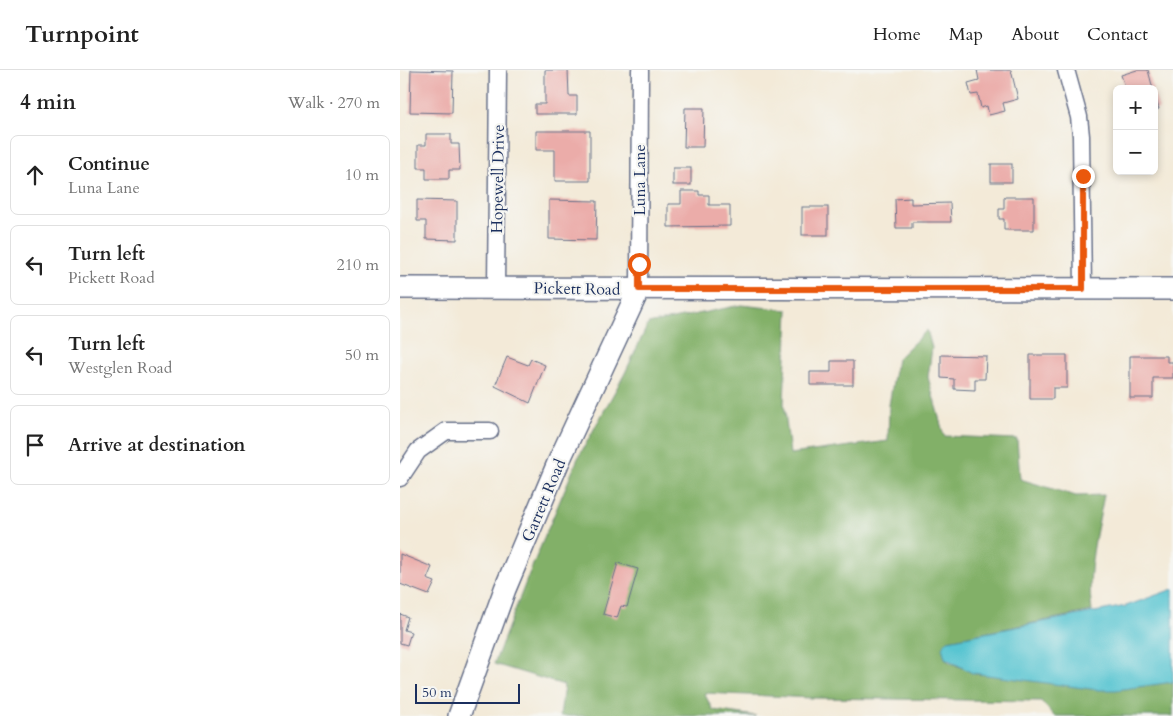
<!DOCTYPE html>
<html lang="en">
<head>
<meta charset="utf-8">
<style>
	body { margin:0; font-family:Cardo,serif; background:#f2f2f2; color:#222 }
	.controls { position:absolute; right:15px; top:15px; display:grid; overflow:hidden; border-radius:8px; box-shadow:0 2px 8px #0003 }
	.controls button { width:45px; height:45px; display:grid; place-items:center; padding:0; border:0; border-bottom:1px solid #e0e0e0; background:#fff; color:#222; font:25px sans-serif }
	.scale { position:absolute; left:15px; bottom:12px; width:105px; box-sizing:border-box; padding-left:5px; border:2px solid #1b2f5e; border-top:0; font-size:14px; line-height:18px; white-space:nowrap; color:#1b2f5e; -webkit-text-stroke:4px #f6f6f2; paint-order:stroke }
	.stop { position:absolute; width:15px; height:15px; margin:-11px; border:4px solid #ea580c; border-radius:50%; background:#fff }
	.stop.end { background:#ea580c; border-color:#fff; box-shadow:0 1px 5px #0008 }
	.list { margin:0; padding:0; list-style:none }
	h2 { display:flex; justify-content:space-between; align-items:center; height:65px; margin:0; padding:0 20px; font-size:21px }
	h2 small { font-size:16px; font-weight:400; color:#767676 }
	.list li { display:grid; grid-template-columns:32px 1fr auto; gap:15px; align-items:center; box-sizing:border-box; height:80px; margin:0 10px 10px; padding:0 10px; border:1px solid #e0e0e0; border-radius:8px }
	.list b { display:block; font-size:19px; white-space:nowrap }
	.list p { margin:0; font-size:16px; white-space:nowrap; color:#767676 }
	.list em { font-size:16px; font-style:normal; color:#767676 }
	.icon { flex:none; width:28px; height:28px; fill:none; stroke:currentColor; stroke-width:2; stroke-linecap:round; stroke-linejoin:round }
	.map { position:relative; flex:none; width:773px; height:646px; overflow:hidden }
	header { display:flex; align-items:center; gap:30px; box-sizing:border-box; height:70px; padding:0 25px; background:#fff; border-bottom:1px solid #e0e0e0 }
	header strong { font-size:24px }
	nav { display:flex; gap:28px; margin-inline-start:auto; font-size:18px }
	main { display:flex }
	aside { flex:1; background:#fff }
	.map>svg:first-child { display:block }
	.forest { fill:#82b068; stroke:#4e7063 }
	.water { fill:#59c5d1; stroke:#3a7a98 }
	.building { fill:#ebaca9 }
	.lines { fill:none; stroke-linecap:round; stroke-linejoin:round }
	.minor-casing { stroke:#677089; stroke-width:19 }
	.tertiary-casing { stroke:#677089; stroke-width:24 }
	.minor { stroke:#fff; stroke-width:16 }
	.tertiary { stroke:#fff; stroke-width:21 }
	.route { stroke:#ea580c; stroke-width:6 }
	.labels { text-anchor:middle; stroke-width:4.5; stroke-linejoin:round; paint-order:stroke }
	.street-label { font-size:16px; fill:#1b2f5e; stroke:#f6f6f2 }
</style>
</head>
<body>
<header>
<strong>Turnpoint</strong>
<nav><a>Home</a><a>Map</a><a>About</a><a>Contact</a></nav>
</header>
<main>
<aside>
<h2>4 min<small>Walk · 270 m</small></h2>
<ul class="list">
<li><svg class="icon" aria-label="ahead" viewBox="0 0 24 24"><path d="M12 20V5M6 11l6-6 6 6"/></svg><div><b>Continue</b><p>Luna Lane</p></div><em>10 m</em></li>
<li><svg class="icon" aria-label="left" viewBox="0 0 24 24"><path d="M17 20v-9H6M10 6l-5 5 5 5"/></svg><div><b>Turn left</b><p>Pickett Road</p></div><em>210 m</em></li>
<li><svg class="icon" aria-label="left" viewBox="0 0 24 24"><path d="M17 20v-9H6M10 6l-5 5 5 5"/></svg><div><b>Turn left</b><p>Westglen Road</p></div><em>50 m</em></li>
<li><svg class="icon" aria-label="arrive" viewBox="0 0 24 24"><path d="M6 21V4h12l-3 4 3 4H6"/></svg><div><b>Arrive at destination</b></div></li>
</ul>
</aside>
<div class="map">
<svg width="773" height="646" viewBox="0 0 773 646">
	<rect width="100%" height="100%" fill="#f6f6f2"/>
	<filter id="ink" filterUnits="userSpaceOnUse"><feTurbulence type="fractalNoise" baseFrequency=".02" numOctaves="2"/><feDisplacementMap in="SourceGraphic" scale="10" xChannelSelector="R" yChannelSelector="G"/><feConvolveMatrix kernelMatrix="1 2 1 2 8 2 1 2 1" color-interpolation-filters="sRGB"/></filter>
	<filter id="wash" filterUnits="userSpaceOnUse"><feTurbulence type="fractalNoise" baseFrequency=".0096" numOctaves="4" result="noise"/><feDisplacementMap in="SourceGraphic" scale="20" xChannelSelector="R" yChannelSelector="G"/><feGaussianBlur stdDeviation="1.12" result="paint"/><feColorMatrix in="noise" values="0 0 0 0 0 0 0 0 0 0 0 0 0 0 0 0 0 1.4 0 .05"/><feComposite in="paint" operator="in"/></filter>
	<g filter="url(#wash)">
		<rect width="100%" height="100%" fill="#f3ead8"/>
		<path class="forest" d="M341,235L388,240L384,333L390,384L488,371L489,335L497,289L527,260L532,278L528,307L544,366L617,369L620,409L676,426L704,425C697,462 686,502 692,541L550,570L545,588L549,592L576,604L773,610V646H654L641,631L412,628L304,623L313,640L356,646H160L164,615L94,594L129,504L178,388L225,303L248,254Z"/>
		<path class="water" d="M773,519V612L716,620H698L572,603L545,588L542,577L548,570L726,536Z"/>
		<g id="blocks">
			<g class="building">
				<path d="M11,0L53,1L52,43L10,42Z"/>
				<path d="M145,0H168L169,26H177V44H135V34H145Z"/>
				<path d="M577,0H611L618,29L603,33L605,41L589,45L587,36L581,38L578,24L571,25L568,13L579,10Z"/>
				<path d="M737,0H748L753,19H726L721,5Z"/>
				<path d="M754,23L759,39L754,40Z"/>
				<path d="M285,38H304L303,77H284Z"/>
				<path d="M136,61H190V111H155V80H136Z"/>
				<path d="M26,64H51V74H59L60,100H49V109H26V98H18V75H26Z"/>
				<rect x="591" y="94" width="21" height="18"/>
				<rect x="273" y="98" width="18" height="17"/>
				<path d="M281,121H299V125H309V135H330V156L268,157V134H281Z"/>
				<path d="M604,127H634V160H604V149H599V139H604Z"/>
				<path d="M511,128V134L550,133L551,152H512V158H496L495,129Z"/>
				<path d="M17,130L57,131V170L26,169V151H17Z"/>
				<path d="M149,130L197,131L196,170L149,169Z"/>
				<rect x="402" y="137" width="26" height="28"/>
				<path d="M541,285L586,286L585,309H575V320L554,319V309L541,308Z"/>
				<path d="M630,285H667V318H653V329H630Z"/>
				<path d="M730,286H767V292H773V308H753V328H730Z"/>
				<path d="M107,287L128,295L131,289L145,295L130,333L95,316Z"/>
				<path d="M431,291H453V315H410V302H431Z"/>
				<path d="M0,484L32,497L27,509L35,512L29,525L0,514Z"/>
				<path d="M218,493L238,499L227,537L221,536L217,548L203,544Z"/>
				<path d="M0,544L8,547L4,560L11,562L7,575L0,573Z"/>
			</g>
		</g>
	</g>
	<g filter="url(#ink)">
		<use href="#blocks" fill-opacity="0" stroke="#677089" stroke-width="1"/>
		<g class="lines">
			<g class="minor-casing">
				<g id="minor">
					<path d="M666,0L679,47L681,66L683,219"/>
					<path d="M96,218L98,0"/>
					<path d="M239,219L240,0"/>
					<path d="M0,408L18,381L46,361H90"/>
				</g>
			</g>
			<g class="tertiary-casing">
				<g id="tertiary">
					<path d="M0,218L773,219"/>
					<path d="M59,646L105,519L158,393L239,219"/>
				</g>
			</g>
			<use href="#minor" class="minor"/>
			<use href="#tertiary" class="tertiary"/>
		</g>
	</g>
	<g class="lines" filter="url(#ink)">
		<path class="route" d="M239,194V219H683V106"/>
	</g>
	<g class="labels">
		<g class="street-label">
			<text transform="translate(97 109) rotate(-89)" y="6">Hopewell Drive</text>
			<text transform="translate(239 110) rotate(-90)" y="6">Luna Lane</text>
			<text transform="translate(177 218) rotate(1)" y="6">Pickett Road</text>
			<text transform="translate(143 430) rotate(-67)" y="6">Garrett Road</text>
		</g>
	</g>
</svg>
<div class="controls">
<button>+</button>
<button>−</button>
</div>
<div class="scale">50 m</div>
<div class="stop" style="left:239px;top:194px"></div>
<div class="stop end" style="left:683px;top:106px"></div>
</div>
</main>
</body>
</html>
